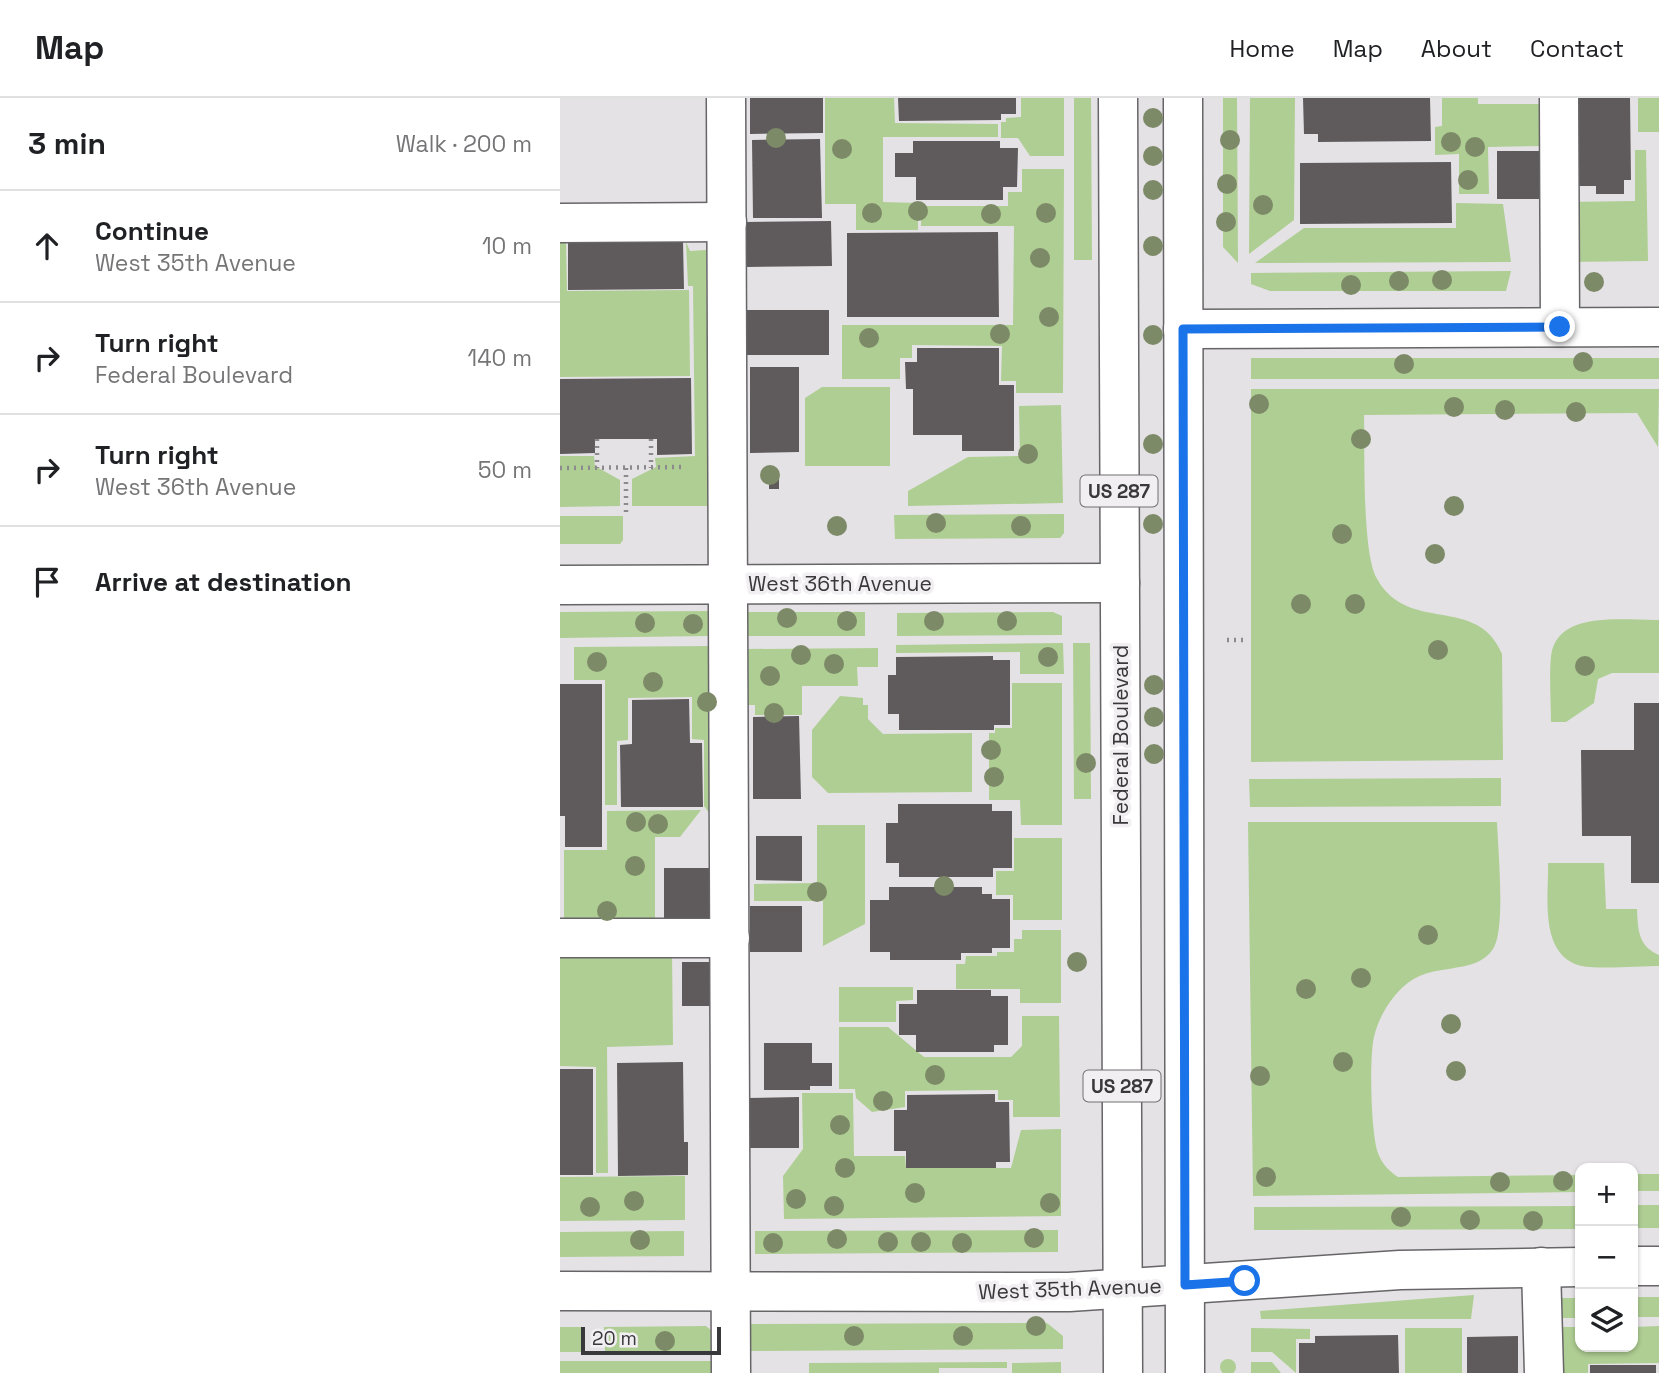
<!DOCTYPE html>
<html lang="en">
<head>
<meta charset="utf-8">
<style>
	body { margin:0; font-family:"Space Grotesk",sans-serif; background:#f6f6f6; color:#202124 }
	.controls { position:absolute; right:21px; bottom:21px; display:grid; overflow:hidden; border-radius:14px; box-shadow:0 2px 5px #0004 }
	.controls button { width:63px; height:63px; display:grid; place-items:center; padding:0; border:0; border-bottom:2px solid #e0e0e0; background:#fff; color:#202124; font:35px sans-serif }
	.scale { position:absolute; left:21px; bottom:18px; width:140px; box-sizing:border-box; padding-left:7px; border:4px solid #39383a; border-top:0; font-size:19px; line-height:24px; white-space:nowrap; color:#39383a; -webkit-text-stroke:5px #f1eff2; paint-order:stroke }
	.stop { position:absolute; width:21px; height:21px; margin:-16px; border:5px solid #1a73e8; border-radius:50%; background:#fff }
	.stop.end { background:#1a73e8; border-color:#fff; box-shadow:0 2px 7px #0008 }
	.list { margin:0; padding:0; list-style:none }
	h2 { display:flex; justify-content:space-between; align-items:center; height:91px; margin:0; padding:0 28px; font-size:30px }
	h2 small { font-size:23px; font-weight:400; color:#757577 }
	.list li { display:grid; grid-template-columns:46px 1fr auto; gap:21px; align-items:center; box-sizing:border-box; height:112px; padding:0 28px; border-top:2px solid #e0e0e0 }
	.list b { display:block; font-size:26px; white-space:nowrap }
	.list p { margin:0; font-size:23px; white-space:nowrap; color:#757577 }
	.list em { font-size:23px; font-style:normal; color:#757577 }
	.icon { flex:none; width:38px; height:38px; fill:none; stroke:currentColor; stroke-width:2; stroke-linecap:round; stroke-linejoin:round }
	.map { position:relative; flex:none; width:1099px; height:1275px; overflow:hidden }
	header { display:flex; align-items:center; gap:42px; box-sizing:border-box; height:98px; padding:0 35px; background:#fff; border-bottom:2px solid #e0e0e0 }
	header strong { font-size:33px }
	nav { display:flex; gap:38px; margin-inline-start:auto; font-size:24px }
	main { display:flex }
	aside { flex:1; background:#fff }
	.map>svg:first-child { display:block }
	.green { fill:#afce93 }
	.building { fill:#5f5b5c }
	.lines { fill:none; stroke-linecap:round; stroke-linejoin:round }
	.minor-casing { stroke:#676568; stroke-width:41 }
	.major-casing { stroke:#676568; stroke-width:41 }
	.path { stroke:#8c8a8d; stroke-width:4.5; stroke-dasharray:2 5; stroke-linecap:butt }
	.minor { stroke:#fff; stroke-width:38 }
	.major { stroke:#fff; stroke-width:38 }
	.tree { fill:#7d8a68 }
	.route { stroke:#1a73e8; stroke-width:9 }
	.labels { text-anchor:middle; stroke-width:7; stroke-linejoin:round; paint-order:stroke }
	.shield { fill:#f1eff2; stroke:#706f71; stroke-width:2 }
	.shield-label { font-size:19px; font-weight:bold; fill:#39383a }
	.street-label { font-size:21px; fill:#39383a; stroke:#f1eff2 }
</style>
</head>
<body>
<header>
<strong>Map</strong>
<nav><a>Home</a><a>Map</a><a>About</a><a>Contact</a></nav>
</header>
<main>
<aside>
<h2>3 min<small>Walk · 200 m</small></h2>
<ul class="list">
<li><svg class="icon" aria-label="ahead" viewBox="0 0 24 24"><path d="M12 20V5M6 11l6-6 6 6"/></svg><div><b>Continue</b><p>West 35th Avenue</p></div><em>10 m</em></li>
<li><svg class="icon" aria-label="right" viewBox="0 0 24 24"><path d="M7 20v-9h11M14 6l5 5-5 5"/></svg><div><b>Turn right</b><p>Federal Boulevard</p></div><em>140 m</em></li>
<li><svg class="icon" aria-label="right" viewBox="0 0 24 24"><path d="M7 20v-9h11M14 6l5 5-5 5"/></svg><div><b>Turn right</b><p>West 36th Avenue</p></div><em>50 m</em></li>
<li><svg class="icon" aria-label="arrive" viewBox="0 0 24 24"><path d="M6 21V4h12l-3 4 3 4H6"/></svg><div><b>Arrive at destination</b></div></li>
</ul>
</aside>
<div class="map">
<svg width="1099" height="1275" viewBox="0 0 1099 1275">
	<rect width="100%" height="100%" fill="#e4e2e5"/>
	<g class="green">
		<path d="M265,0H334L335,25L438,26V39H323V104L358,105V132H296V106H265Z"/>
		<path d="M461,0H504V58H470L458,40H441V24H446V20L461,19Z"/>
		<path d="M514,0H531L532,162H514Z"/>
		<path d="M663,0H677L678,165L663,149Z"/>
		<path d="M690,0H735L734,122L689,156Z"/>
		<path d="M882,0H918V6H985V48L928,49L929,96H899V56L875,57V29L882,28Z"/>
		<rect x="1078" y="0" width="21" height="34"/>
		<path d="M1075,52H1086L1088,163L1008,164L1007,104L1075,103Z"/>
		<path d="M462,71H504L503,295H456V283H441L442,248L352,247V260H340V281H282V227H453L454,128H361V108H448V94H462Z"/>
		<path d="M896,105L943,106L951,164L695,165L744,130H896Z"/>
		<path d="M0,144H6L7,193L129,192L130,278L0,279Z"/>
		<path d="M126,144L130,153L146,152L149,408H72V381L96,369L95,360L135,358L133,188H128Z"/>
		<path d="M951,173L946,193H710L691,186V175Z"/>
		<rect x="691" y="260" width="408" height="21"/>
		<path d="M262,289H330V368H245V300Z"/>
		<path d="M691,291H1099L1098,349L1077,315L804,317C805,353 802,451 816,479C847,538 917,495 942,556L943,662L691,664Z"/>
		<path d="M501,307L503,405L348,408V393L408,359L460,358L459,308Z"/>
		<path d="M0,358H34L35,368L60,382V408L0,409Z"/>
		<path d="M504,416V435L500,440L335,441L334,417Z"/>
		<path d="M0,418H63V442L60,446H0Z"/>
		<path d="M148,513V538L0,540V514Z"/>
		<rect x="187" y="514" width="118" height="24"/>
		<path d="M493,514L502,518V537L337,538V515Z"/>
		<path d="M1099,522V575H1052L1038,581L1034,605L1006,624H991C991,602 989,579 991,558C997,511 1066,523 1099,522Z"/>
		<path d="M503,545L504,576H460V554L336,555V547Z"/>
		<path d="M513,545H530L531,701H514Z"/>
		<path d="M152,548L153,720L144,708V642L132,641V599L68,600V642L57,643V707H45V582H14V549Z"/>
		<path d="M318,550V569H297L298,588H242V617H195V607H188L187,551Z"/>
		<path d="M452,585H502V727H461L460,702H429V635H435V630H452Z"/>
		<path d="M280,598L303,600V607H308V621L323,636L412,635V694L268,695L252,679V632Z"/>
		<path d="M941,680V708L690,709L689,681Z"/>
		<path d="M141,712L120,739H95V822H4V752H47V713Z"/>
		<path d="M688,724H937C938,751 946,832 933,851C915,879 871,862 843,889C829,902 818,921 814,939C809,960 811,1036 818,1055C822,1066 829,1073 838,1079L1020,1077V1094L693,1098Z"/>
		<path d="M257,727H305V826L263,848V803H194V786L257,785Z"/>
		<path d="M454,740H502V822H453V797H436V773H454Z"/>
		<path d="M988,765H1044L1046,811H1077C1078,832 1078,848 1099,857V868C1080,868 1033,872 1018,867C979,854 989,797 988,765Z"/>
		<path d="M462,832H501V905H460V891H396V866H405L406,858H437V854H454V841H462Z"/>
		<path d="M112,854L113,947L47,949L48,1075H36V969L0,968V855Z"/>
		<path d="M279,889H353V902L336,903V924H279Z"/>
		<path d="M462,918H499L500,1019H453V1002H438V992L345,993V1009L312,1014L296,1000L295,991H279V929H328L364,959H451L462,948Z"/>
		<path d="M242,995H293L294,1058H345L346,1070H451L461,1032L501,1031V1118L224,1121L223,1078L243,1051Z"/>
		<rect x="1073" y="1076" width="26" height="17"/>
		<path d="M125,1078V1122L0,1123V1079Z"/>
		<rect x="1073" y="1107" width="26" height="23"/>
		<path d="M1020,1108V1131L694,1132V1109Z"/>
		<path d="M498,1132V1154L195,1156V1133Z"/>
		<path d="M124,1133V1158L0,1159V1134Z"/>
		<path d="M914,1197L911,1221H701L700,1213Z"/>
		<rect x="1073" y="1199" width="26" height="20"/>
		<rect x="999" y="1200" width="21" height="20"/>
		<path d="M487,1225L503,1238V1251L189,1253V1226Z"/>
		<path d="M146,1228L152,1233V1253H45L44,1229Z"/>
		<path d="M1099,1228V1265L1028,1266V1275H999L998,1229H1020V1249H1073V1229Z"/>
		<rect x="0" y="1229" width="21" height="25"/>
		<path d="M691,1230L750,1231V1241H736V1275L712,1254H691Z"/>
		<rect x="845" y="1230" width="57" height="45"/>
		<circle cx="668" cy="1269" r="8"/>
		<rect x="0" y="1263" width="154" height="12"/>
		<path d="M447,1264V1270H379V1275H249V1265Z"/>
		<path d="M501,1264V1275H452V1265Z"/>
		<path d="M691,1264H712L721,1275H691Z"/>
	</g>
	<g class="building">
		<path d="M190,0H263V35L190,36Z"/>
		<path d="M338,0H456V16H441V22L339,23Z"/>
		<path d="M743,0H870L871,43L758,44V36H744Z"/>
		<path d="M1012,0H1070L1071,82H1064V96H1036V88H1012Z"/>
		<path d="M260,41L262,120H193L192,42Z"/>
		<path d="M353,43H440V50H458L457,89H443V102H356V79H335V55H353Z"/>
		<rect x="937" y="53" width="49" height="48"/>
		<path d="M891,64L892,125L740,126V65Z"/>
		<path d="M271,123L272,168L186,169V124Z"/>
		<path d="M438,134L439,219H287V135Z"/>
		<path d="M123,143L124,191L8,192V144Z"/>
		<rect x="184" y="212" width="85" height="45"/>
		<path d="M357,250H439V287H454V353H402V337H353V291H346L345,264H357Z"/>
		<path d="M190,269H239V354L190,355Z"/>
		<path d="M131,280L132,356L97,357V341H35V355L0,356V281Z"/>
		<rect x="209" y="378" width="10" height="13"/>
		<path d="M433,558V562H450V627H434V632H339V616H328V577H336V559Z"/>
		<path d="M0,586H42V749H5V718H0Z"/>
		<path d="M129,601L130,645H142L143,709H61L60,647L72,646V602Z"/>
		<path d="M1074,605H1099V785H1071V738H1022L1021,652H1074Z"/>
		<path d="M239,618L241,701H193V619Z"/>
		<path d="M338,706H432V713H452V770H433V779H339V765H326V725H338Z"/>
		<path d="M196,738H242V783L196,782Z"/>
		<path d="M104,770H152V820L104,821Z"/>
		<path d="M329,789H422V796H432V801H450V850H432V855H401V862H330V854H310V802H329Z"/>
		<rect x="190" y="808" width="52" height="46"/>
		<rect x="122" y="864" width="33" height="44"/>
		<path d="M357,892H431V898H448V947H434V954H356V937H339V906H357Z"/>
		<path d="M204,945H252V965H272V988H250V992H204Z"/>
		<path d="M123,964L124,1044H128V1077L58,1078L57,965Z"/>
		<rect x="0" y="971" width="33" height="106"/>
		<path d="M435,996V1004H449L450,1064H436V1070H346V1053H334V1012H347V997Z"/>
		<path d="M239,999V1050H186V1000Z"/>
		<path d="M838,1237L839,1275H739V1245H755V1238Z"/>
		<path d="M958,1238V1275H907V1239Z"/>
		<rect x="1030" y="1267" width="66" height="8"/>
	</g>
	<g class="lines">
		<g class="minor-casing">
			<g id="minor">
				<path d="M166,0L171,1275"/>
				<path d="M999,0L1000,229"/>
				<path d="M0,125L167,124"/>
				<path d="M623,231L1099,229"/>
				<path d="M0,487L560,485"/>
				<path d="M0,840H170"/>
				<path d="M1073,1168H1099"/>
				<path d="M981,1169L984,1275"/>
				<path d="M0,1193L509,1194L840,1172L1020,1169"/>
			</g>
		</g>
		<g class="major-casing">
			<g id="major">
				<path d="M558,0L563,1275"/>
				<path d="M623,0L625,1275"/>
			</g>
		</g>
		<g class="path">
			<path d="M37,341V370"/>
			<path d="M91,341V370"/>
			<path d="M0,370L125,369"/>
			<path d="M66,370V415"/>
			<path d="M667,542H685"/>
		</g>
		<use href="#minor" class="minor"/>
		<use href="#major" class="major"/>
	</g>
	<g class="tree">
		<circle cx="593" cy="20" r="10"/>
		<circle cx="216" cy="40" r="10"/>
		<circle cx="670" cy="42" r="10"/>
		<circle cx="891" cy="44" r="10"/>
		<circle cx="915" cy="49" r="10"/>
		<circle cx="282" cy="51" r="10"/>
		<circle cx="593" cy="58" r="10"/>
		<circle cx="908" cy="82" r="10"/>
		<circle cx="667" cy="86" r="10"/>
		<circle cx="593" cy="92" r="10"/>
		<circle cx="703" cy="107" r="10"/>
		<circle cx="358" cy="113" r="10"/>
		<circle cx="312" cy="115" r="10"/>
		<circle cx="486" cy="115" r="10"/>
		<circle cx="431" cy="116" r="10"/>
		<circle cx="666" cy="124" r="10"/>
		<circle cx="593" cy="148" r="10"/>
		<circle cx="480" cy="160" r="10"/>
		<circle cx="882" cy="182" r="10"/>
		<circle cx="839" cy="183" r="10"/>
		<circle cx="1034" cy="184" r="10"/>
		<circle cx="791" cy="187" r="10"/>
		<circle cx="489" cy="219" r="10"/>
		<circle cx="440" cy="236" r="10"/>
		<circle cx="593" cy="237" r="10"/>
		<circle cx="309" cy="240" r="10"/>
		<circle cx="1023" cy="264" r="10"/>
		<circle cx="844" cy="266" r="10"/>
		<circle cx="699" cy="306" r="10"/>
		<circle cx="894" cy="309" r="10"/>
		<circle cx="945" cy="312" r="10"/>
		<circle cx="1016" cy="314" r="10"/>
		<circle cx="801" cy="341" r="10"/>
		<circle cx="593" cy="346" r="10"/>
		<circle cx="468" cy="356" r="10"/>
		<circle cx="210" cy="377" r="10"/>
		<circle cx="894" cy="408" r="10"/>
		<circle cx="376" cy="425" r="10"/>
		<circle cx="593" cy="426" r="10"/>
		<circle cx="277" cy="428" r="10"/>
		<circle cx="461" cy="428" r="10"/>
		<circle cx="782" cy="436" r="10"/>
		<circle cx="875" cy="456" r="10"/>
		<circle cx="741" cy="506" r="10"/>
		<circle cx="795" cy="506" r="10"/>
		<circle cx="227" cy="520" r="10"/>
		<circle cx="287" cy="523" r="10"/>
		<circle cx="374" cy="523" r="10"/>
		<circle cx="447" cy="523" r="10"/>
		<circle cx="85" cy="525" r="10"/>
		<circle cx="133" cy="526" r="10"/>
		<circle cx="878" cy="552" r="10"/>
		<circle cx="241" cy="557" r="10"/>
		<circle cx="488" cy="559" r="10"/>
		<circle cx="37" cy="564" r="10"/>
		<circle cx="274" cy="566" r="10"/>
		<circle cx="1025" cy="568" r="10"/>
		<circle cx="210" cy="578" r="10"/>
		<circle cx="93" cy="584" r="10"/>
		<circle cx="594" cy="587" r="10"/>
		<circle cx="147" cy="604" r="10"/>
		<circle cx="214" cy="615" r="10"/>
		<circle cx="594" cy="619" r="10"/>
		<circle cx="431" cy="652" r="10"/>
		<circle cx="594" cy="656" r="10"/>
		<circle cx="526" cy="665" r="10"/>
		<circle cx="434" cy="679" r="10"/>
		<circle cx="76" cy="724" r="10"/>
		<circle cx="98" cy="726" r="10"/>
		<circle cx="75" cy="768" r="10"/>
		<circle cx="384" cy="788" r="10"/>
		<circle cx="257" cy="794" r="10"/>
		<circle cx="47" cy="813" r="10"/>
		<circle cx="868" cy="837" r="10"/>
		<circle cx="517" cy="864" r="10"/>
		<circle cx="801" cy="880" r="10"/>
		<circle cx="746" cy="891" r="10"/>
		<circle cx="891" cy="926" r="10"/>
		<circle cx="783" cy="964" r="10"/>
		<circle cx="896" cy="973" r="10"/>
		<circle cx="375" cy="977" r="10"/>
		<circle cx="700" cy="978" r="10"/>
		<circle cx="323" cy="1003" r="10"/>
		<circle cx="280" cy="1027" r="10"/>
		<circle cx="285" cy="1070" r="10"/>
		<circle cx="706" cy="1079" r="10"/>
		<circle cx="1003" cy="1083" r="10"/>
		<circle cx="940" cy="1084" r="10"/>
		<circle cx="355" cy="1095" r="10"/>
		<circle cx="236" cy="1101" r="10"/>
		<circle cx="74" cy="1103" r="10"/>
		<circle cx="490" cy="1105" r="10"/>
		<circle cx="274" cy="1108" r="10"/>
		<circle cx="30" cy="1109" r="10"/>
		<circle cx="841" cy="1119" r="10"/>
		<circle cx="910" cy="1122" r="10"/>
		<circle cx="973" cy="1123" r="10"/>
		<circle cx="474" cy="1140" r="10"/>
		<circle cx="277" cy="1141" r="10"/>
		<circle cx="80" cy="1142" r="10"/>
		<circle cx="328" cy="1144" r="10"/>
		<circle cx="361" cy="1144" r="10"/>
		<circle cx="213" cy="1145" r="10"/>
		<circle cx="402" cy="1145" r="10"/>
		<circle cx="476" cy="1228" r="10"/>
		<circle cx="294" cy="1238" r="10"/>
		<circle cx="403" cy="1238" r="10"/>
		<circle cx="105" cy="1243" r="10"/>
	</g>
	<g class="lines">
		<path class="route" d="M685,1183L625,1187L623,231L1000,229"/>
	</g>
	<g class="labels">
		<g class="shield">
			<rect x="520.5" y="377.5" width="77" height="31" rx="5"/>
			<rect x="523.5" y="972.5" width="77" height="31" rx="5"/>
		</g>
		<g class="shield-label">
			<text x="559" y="400">US 287</text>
			<text x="562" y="995">US 287</text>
		</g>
		<g class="street-label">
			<text x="280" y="493">West 36th Avenue</text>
			<text transform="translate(561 637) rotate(-90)" y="7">Federal Boulevard</text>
			<text transform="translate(510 1191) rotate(-2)" y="7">West 35th Avenue</text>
		</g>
	</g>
</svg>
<div class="controls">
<button>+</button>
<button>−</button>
<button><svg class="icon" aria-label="layers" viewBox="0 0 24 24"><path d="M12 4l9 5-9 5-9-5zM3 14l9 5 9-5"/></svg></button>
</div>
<div class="scale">20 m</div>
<div class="stop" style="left:685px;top:1183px"></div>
<div class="stop end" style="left:1000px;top:229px"></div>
</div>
</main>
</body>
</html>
